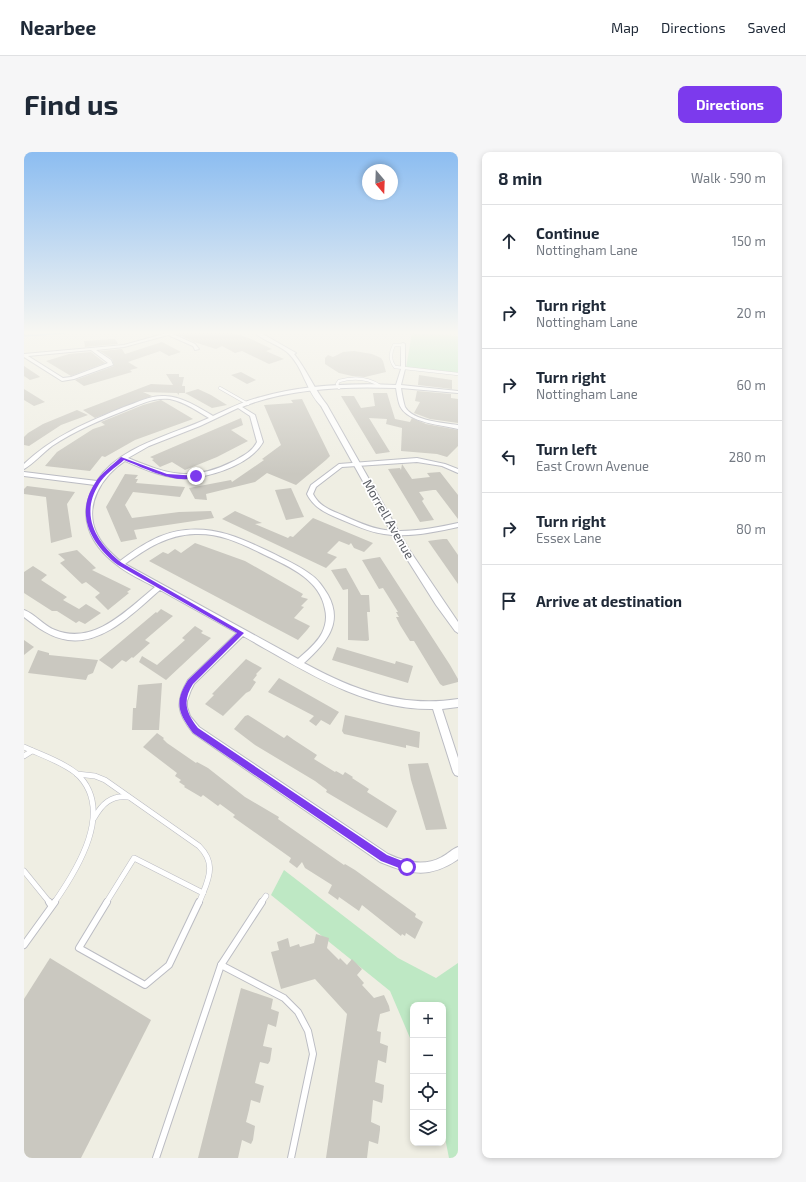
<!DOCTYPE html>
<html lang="en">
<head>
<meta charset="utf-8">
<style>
	body { margin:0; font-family:"Exo 2",sans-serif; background:#f6f6f7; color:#1f2937 }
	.controls { position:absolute; right:12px; bottom:12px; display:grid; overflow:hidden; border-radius:8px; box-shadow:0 2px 6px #0003 }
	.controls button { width:36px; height:36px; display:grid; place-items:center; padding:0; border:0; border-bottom:1px solid #e0e1e3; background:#fff; color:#1f2937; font:20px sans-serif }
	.compass { position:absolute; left:338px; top:12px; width:36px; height:36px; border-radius:50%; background:#fff; box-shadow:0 2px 6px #0003; rotate:161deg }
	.stop { position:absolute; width:12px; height:12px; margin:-9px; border:3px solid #7c3aed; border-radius:50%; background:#fff }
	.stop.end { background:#7c3aed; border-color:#fff; box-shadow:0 1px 4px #0008 }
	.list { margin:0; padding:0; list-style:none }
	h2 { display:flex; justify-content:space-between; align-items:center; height:52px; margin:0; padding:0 16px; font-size:17px }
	h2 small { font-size:13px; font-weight:400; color:#747a83 }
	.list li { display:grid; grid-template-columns:26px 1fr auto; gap:12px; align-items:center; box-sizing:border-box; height:72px; padding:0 16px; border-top:1px solid #e0e1e3 }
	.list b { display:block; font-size:15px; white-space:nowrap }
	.list p { margin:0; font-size:13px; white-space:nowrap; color:#747a83 }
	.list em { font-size:13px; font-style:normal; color:#747a83 }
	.icon { flex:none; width:22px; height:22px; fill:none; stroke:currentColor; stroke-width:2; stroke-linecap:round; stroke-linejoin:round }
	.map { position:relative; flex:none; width:434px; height:1006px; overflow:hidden; border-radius:8px }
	header { display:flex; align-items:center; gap:24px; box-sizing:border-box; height:56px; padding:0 20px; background:#fff; border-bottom:1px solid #e0e1e3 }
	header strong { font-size:19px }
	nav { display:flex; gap:22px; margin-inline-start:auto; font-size:14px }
	.intro { display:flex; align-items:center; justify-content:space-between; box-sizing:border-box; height:96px; padding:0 24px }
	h1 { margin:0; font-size:28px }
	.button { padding:10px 18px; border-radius:8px; background:#7c3aed; color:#fff; font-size:14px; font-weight:700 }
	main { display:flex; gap:24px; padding:0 24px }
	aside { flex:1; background:#fff; border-radius:8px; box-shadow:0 2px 6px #0003 }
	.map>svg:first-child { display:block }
	.green { fill:#bee8c4 }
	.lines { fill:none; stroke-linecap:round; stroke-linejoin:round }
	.stream { stroke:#a3caff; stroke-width:1.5 }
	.building { fill:#cac8c0 }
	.service-far2-casing { stroke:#bbbcc3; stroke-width:3.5 }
	.service-far1-casing { stroke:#bbbcc3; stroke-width:6 }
	.service-casing { stroke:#bbbcc3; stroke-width:8 }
	.minor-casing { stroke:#bbbcc3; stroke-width:2 }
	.tertiary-casing { stroke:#bbbcc3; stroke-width:2 }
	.service-far2 { stroke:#fff; stroke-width:2.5 }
	.service-far1 { stroke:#fff; stroke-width:5 }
	.service { stroke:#fff; stroke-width:6 }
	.minor { fill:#fff; fill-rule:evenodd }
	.tertiary { fill:#fff; fill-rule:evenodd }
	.route { fill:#7c3aed }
	.labels { text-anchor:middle; stroke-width:3.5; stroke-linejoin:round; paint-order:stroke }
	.far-street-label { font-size:13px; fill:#5b5e65; stroke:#fff }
</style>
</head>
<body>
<header>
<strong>Nearbee</strong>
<nav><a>Map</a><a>Directions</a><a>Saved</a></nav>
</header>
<div class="intro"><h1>Find us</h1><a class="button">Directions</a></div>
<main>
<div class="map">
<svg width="434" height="1006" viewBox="0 0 434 1006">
	<rect width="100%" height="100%" fill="#efeee3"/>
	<g class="green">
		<path d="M388,181L434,184V222L382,216Z"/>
		<path d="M260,718L374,806L412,826L434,811V1006H425L419,976V853H389V893L366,839L247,743Z"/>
	</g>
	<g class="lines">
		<path class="stream" d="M0,184L42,181"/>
	</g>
	<g class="building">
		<path d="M151,181H208L225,186L248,197L242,199L260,207L245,212L218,199L211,201L198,194L192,197L170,190Z"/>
		<path d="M91,187L94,192L61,195L60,189Z"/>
		<path d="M138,190L157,200L145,204L136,199L104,210L114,216L106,218L108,220L60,234L51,228L90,214L88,207L76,199L98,197L101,202Z"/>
		<path d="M330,199L348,202L357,206L359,209L362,220L341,225L328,224L315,221L301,212V206L304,203L309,205L319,200Z"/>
		<path d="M67,200L81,211L47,224L22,209L45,202Z"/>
		<path d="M0,214L15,224L16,225L6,228L0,224Z"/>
		<path d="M217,220L232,228L223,232L207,223Z"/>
		<path d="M142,222H155V225H160L158,234H161V241H155V243L153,241L119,240L128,244L71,266L59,258L127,232L149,233Z"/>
		<path d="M395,223L428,228V237L394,233Z"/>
		<path d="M0,237L21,250L10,254L0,248Z"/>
		<path d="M174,237L187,243L203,253L188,256L161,241Z"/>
		<path d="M393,239L427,242V246L434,247V271L406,267L390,261L396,250L391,249Z"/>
		<path d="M349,241H363L371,267L386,270L388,266L402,272L434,278V294L423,305L413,302L377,299L378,276L362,272L363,267L345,266L366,300L352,302L317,244H330L337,256L351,254Z"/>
		<path d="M278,247L306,304L302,308L272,333L243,321L231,330L182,342L183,348L171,347L165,336L207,328L208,330L240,308L238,307L257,293L240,253L269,251L267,248Z"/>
		<path d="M137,248L169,267L111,288L81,305L78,304L66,319L21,314L33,300L69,277L81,273L77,270L119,253Z"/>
		<path d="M53,258L64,263L37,273L5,294L0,293V285L4,281L19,272Z"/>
		<path d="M217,266L219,273L207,278L224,289L193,305L161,318L148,310L136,315L128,308L130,307L126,305Z"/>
		<path d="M378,312L388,327L406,325L403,321L416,320L434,343V367L412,338H409L395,340L400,347L398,349L410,368L396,370L364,317L376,316L377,318Z"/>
		<path d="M101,322L114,323L111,327H114L112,331L161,335L156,345L109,340L101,353L108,366L155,360L187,359L190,366L110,378L113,387L97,390L82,355Z"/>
		<path d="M3,334L51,340L43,352L48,385L27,391L22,345L0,342V337Z"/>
		<path d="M267,336L280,365L262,368L251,338Z"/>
		<path d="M211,359L238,371L231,372L264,386L266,384L269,385L289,366L349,391L340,400L330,396L327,391L325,393L315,389L303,401L313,405L302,416L198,367Z"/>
		<path d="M419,387H423L434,403V432L404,389Z"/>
		<path d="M171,391L221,409L279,442L277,445L284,447L277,454L280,455L270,466L286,474L283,478L274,488L125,409L139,400L144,402L151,397L157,401Z"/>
		<path d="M53,398L72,416L68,418L107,437L103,440L105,441L84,458L71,445L76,441L62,430L58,432L36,411L41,408L34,402Z"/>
		<path d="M356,405L426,513L434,527V530L419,534L416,532L390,489H386L376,473L372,465H375L372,460H374L359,436L355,437L338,408Z"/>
		<path d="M9,414L23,423L17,428L43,445L39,448L55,457L62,452L77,461L61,472L55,469L52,471L33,459H28L0,441V420Z"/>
		<path d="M322,416L337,443H345L346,460H343L345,488L343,489L324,488V437L319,438L307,418Z"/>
		<path d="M137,457L149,464L121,488L126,491L109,506L108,505L102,510L98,508L88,517L75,508L132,460L133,461Z"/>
		<path d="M171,474L179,479L177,481L187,486L142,528L115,510L118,504L133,513L161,488L158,486Z"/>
		<path d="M0,488L10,495L0,503Z"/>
		<path d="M313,495L371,512L372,509L389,514L384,531L308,508Z"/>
		<path d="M14,498L25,501V503L74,508L69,521L64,523L62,528L4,521Z"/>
		<path d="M222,507L238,516L232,522L233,523L229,528L232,530L226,539L222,541L199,564L181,552L190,543L188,542Z"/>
		<path d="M255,526L315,560L306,573L297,568L292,574L285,569L290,564L244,540Z"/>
		<path d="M138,531L135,578H108L109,556H112L114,533Z"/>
		<path d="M224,563L260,586L263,583L270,588L293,603L290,607L311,620L312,619L319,623L321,620L329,625L328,626L345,637L343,640L373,659L363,676L302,640L303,638L291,629L231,593L210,577L221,564Z"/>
		<path d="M321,563L396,580L395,596L382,593V596L320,582L318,579Z"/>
		<path d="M133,581L140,586L139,587L143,591L172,611L173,610L184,616L221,645L255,665L254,667L320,713L321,712L331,718L392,762L391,765L399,770L391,787L382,781L381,784L378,782L377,784L338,753L335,759L315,745L314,748L304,741L308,733L281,716L278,710L273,716L265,710L267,706L209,665L211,663L196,652L194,654L179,643L177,645L160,635L161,634L155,630L157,628L151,624L153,621L119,595Z"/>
		<path d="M404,611L412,638L423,677L402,678L387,628L384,612Z"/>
		<path d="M292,782L305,786L303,796L315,808L316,806L323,813L328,807L338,817L333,823L340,831L338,833L350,846L360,843L365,854L366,859L356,862L353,879L357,880L356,891L364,894L362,911L354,908L351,930L360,933L359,946L358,951L349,948L347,970L356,974V978L354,992L345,989L343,1006H302L323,862L291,827L257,837L247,800L255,798L253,790L264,786L266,795L275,792L276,795L290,791Z"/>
		<path d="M26,806L127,868L57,1006H0V847Z"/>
		<path d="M217,836L249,847L247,857L255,860L252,875L244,872L239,894L248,896L246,909L244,912L236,910L231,931L240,934L236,951L227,948L225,958L222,970L231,974L229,988L227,992L218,988L214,1006H174Z"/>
	</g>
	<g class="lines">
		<g class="service-far2-casing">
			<g id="service-far2">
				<path d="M379,193H370C366,201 365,208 371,215L434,222"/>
				<path d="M196,236L224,252"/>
				<path d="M315,236L313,232L315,229C329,225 343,225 356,234"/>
			</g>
		</g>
		<g class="service-far1-casing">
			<g id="service-far1">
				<path d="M0,595C17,603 37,609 52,621C92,657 53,718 30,751"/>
				<path d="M0,604L8,599"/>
				<path d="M53,622L71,624L81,628L175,694C190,709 187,722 179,741"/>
				<path d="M70,666C78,652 87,643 104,645"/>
				<path d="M0,719L26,751"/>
				<path d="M82,751L110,706L179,741"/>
				<path d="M175,751L179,741"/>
				<path d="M237,751L242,744"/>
			</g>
		</g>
		<g class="service-casing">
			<g id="service">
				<path d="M25,750L27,753"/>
				<path d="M83,750L55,796L121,833L145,813L175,750"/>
				<path d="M0,793L31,750"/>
				<path d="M197,813L260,846L274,860L284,879L289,902L267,1006"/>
				<path d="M132,1006L197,813L238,750"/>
			</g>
		</g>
		<g class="minor-casing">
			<g id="minor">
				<path d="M143,181H150L149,182L171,192L175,197L171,198L169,194L144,183L100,195L72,198L87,208L89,213L50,227L38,229L0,205V202L100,193ZM67,198L84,211L47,225L39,226L4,204Z"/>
				<path d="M379,191L381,192V217L377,233L434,239V241L377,236C378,242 379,249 381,255C389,269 420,271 434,273V277C418,273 384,271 376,254C374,249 373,242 372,236C323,234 264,236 218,255L231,263L239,290C226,314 179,328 154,326C135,324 117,316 101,309C78,324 60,353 72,380C77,392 87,401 96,409C116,394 137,380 162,378C193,375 219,387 246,400C260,407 274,413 286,422C294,427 299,435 304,443C320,472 301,492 280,511C329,538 378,556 434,547V555L418,557L434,606V624L431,623L429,620L409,557C338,558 278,517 219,484L170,532L167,538L163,549V555L166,564L175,575L364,702C381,710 400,715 418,705C424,702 428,697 434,695V707L433,708C405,727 385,722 356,710L169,581C153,561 151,550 164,528L213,481L136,438C111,459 80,493 44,488C27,486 13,475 0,465V458C11,462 20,474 31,478C70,494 104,457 131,435C118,428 104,422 93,413C66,393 52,363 71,333L0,324V320L73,329C95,294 148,283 185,266C173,259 161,250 146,247C130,245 117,252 102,258C77,268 52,278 28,294C20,300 8,313 0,317V312C29,284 64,270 100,255C114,250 127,243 141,244C159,245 174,255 189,264C204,257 220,249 237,245C278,233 330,231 372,233L377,217V192ZM214,256L226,264L233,290C228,300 219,304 210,309C168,330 145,323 104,306L125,294L176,274ZM171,382C198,381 218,392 243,404C266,415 296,428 301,457C303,465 302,473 298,481C293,491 283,499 274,507L101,412C123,396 143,383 171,382Z"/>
				<path d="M393,306L421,312L434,317V321L418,314L393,310L318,315L292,335L289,342C295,354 306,358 318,363C331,369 346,376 361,378C385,381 411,376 434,371V375C411,380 384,386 360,382C345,380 330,373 316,367C302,361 290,356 283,342L287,333L315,312Z"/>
			</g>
		</g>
		<g class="tertiary-casing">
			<path id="tertiary" d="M231,181H237L272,201L270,202C283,218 290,237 303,253L384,396L434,470V481L431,479L412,453L376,396L297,254C282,239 279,214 263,200C253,192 240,189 231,181Z"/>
		</g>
		<use href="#service-far2" class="service-far2"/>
		<use href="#service-far1" class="service-far1"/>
		<use href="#service" class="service"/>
		<use href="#minor" class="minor"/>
		<use href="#tertiary" class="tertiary"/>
	</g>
	<linearGradient id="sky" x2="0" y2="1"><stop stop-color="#8cbdf1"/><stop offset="0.56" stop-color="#f8f7f2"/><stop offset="1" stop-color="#f8f7f2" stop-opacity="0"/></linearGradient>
	<rect width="434" height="322" fill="url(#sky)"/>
	<path class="route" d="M97,305L143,322L175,324C156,335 118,315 100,308C92,315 80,323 75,332C55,364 73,391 98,411L220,481L169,532C158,549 162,561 174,576L363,703L386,712V718L383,719L357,709L169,581C154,561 150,550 164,528L213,481L94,413C68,393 50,363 71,331C77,321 89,313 97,305Z"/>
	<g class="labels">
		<g class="far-street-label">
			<text transform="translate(365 367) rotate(60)" y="5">Morrell Avenue</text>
		</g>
	</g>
</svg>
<div class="controls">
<button>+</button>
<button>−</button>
<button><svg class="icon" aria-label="locate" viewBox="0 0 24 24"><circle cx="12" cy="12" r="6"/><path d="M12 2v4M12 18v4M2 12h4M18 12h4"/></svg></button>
<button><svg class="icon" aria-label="layers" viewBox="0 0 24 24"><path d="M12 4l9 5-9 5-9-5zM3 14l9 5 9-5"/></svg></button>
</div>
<svg class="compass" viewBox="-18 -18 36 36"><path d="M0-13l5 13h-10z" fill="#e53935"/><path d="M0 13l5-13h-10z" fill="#747a83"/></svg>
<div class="stop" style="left:383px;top:715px"></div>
<div class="stop end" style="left:172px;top:324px"></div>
</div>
<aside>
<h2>8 min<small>Walk · 590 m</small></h2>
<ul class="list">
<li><svg class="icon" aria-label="ahead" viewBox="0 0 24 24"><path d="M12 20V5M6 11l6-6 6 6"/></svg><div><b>Continue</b><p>Nottingham Lane</p></div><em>150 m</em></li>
<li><svg class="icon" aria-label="right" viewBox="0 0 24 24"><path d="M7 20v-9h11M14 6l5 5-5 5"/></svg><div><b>Turn right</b><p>Nottingham Lane</p></div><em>20 m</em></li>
<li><svg class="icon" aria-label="right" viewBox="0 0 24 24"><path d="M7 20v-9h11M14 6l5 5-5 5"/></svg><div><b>Turn right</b><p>Nottingham Lane</p></div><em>60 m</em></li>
<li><svg class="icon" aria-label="left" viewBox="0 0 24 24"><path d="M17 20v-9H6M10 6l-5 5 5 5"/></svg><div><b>Turn left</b><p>East Crown Avenue</p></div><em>280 m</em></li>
<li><svg class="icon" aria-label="right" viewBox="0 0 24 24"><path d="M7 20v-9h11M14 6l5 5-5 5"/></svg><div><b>Turn right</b><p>Essex Lane</p></div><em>80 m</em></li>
<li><svg class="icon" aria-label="arrive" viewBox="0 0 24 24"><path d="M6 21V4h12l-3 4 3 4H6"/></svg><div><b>Arrive at destination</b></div></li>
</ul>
</aside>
</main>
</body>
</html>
